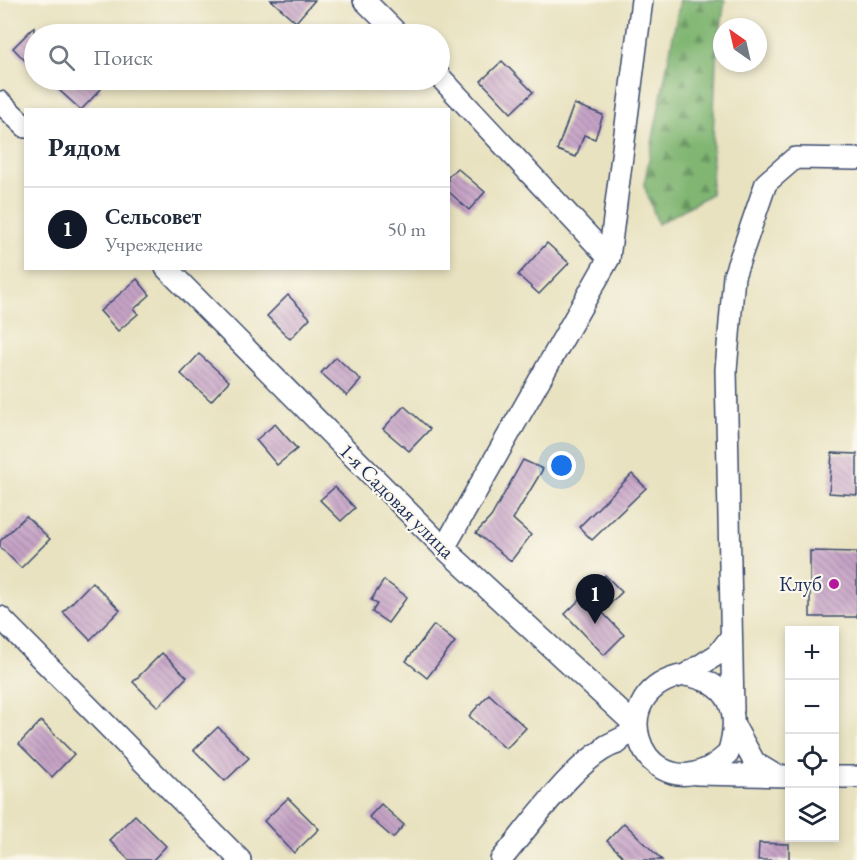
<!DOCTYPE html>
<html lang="ru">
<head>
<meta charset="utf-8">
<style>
	body { margin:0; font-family:"EB Garamond",serif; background:#f2f2f3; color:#1f2937 }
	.controls { position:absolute; right:18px; bottom:18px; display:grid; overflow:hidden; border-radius:0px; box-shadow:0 3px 9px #0003 }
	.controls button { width:54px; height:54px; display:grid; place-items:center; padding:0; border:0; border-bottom:2px solid #e0e1e3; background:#fff; color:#1f2937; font:30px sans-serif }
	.compass { position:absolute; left:713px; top:18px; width:54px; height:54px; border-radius:50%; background:#fff; box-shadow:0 3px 9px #0003; rotate:326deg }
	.you { position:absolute; left:562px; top:466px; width:21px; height:21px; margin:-15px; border:4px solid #fff; border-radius:50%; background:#1a73e8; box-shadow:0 0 0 9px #1a73e833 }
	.badge { display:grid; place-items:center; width:39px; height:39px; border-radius:50%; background:#111827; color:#fff; font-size:20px; font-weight:700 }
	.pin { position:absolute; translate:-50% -50px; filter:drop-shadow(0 2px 3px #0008) }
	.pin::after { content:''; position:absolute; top:32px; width:21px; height:18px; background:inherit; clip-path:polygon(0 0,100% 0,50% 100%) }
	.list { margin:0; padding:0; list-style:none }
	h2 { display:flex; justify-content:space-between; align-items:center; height:78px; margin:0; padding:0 24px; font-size:26px }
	h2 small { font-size:20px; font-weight:400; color:#747a83 }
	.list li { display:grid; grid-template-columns:39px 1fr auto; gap:18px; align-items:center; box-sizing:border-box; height:84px; padding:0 24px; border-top:2px solid #e0e1e3 }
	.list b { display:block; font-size:22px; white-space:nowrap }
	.list p { margin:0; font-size:20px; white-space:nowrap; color:#747a83 }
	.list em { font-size:20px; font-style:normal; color:#747a83 }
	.icon { flex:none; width:33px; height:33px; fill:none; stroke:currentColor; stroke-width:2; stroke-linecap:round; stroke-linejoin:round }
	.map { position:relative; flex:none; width:857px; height:860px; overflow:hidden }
	.search { position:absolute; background:#fff; box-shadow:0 3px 9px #0003; left:24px; top:24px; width:426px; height:66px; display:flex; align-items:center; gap:15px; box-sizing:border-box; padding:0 21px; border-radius:33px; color:#747a83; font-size:22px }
	.panel { position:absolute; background:#fff; box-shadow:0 3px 9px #0003; left:24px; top:108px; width:426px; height:162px; border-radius:0px }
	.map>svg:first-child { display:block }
	.forest { fill:url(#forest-firs); stroke:#4e7268; stroke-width:1.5 }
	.building { fill:url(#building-back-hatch) }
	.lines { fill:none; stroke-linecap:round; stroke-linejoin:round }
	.minor-casing { stroke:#3a4a6d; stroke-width:24 }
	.minor { stroke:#fff; stroke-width:21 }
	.poi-dot { fill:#b5179e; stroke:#fbf7ec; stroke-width:2 }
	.labels { text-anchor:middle; stroke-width:4.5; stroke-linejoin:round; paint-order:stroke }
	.street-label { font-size:21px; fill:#1b2f5e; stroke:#fbf7ec }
	.poi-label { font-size:21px; fill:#1b2f5e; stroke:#fbf7ec; text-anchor:end }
</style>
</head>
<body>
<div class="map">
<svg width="857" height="860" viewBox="0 0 857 860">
	<defs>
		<pattern id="forest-firs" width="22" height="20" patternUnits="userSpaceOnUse" patternTransform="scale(1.5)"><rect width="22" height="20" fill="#80b672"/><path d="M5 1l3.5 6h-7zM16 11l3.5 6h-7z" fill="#689461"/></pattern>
		<pattern id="building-back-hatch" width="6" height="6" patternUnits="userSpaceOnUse" patternTransform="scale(1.5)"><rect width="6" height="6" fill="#c6a3c6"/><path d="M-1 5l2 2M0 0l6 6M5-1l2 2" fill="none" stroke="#a085a4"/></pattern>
	</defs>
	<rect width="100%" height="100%" fill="#fbf7ec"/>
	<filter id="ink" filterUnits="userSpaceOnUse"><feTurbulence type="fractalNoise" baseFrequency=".0167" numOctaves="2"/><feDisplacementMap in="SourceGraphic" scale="12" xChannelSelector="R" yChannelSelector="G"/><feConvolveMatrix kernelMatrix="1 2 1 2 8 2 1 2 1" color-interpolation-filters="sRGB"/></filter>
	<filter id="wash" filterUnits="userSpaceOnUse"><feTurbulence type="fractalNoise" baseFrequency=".008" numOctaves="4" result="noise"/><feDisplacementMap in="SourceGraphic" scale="24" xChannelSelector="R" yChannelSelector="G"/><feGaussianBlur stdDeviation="1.35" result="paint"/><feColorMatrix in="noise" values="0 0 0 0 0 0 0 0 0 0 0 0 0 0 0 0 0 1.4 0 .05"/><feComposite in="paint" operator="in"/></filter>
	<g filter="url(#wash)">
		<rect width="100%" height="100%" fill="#e8e2c0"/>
		<path class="forest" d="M680,0H725L716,60L711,194L658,224L644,185Z"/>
		<g id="blocks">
			<g class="building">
				<path d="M271,0H315L296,22Z"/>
				<path d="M34,27V70L13,48Z"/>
				<path d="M502,61L533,92L511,113L481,81Z"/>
				<path d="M48,80H90L101,89L81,110Z"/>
				<path d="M574,104L603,115L595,139L584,135L576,157L557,150Z"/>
				<path d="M457,168L485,192L469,210L448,191V177Z"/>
				<path d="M547,243L569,263L539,294L518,275Z"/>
				<path d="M137,279L150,295L134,309L138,314L118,331L100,311Z"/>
				<path d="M288,295L310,318L290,339L267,316Z"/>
				<path d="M199,354L229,381L211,401L181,374Z"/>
				<path d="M336,357L361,380L347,396L321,373Z"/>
				<path d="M404,406L430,429L409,451L383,429Z"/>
				<path d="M275,424L297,449L277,465L256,440Z"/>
				<path d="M832,453L857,454V495L829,493Z"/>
				<path d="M523,460L543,469L513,519L531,535L511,561L476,533L491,517Z"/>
				<path d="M632,474L646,488L592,540L579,527Z"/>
				<path d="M335,487L355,508L341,521L320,500Z"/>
				<path d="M26,516L50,539L21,568L0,547V541Z"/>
				<path d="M810,551L857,552V617H810Z"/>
				<path d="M605,575L622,592L602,612L624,635L604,655L565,614Z"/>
				<path d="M384,580L407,597L388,623L372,612L377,604L371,600Z"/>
				<path d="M92,582L120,610L90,640L63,612Z"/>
				<path d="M434,625L455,642L427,678L406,661Z"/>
				<path d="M162,653L187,677L158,707L133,682Z"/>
				<path d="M489,694L526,728L506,749L469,716Z"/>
				<path d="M41,721L74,754L52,777L19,744Z"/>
				<path d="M218,727L249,758L225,781L194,750Z"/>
				<path d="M288,798L319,829L294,853L264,821Z"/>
				<path d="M381,804L404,825L393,838L369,817Z"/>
				<path d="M135,815L166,846L153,860H129L109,840Z"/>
				<path d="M624,823L662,860H627L607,841Z"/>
				<path d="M759,843L789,844V860H758Z"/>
			</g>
		</g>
	</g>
	<g filter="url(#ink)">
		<use href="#blocks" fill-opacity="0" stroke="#3a4a6d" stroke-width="1.5"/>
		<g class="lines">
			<g class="minor-casing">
				<g id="minor">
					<path d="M364,0L398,34"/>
					<path d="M440,77L609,258"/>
					<path d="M0,102L26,127"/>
					<path d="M166,268L444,548L636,726L626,736L606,746"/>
					<path d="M444,548L609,258L642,0"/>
					<path d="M0,617L240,860"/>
					<path d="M685,675C732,683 741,713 728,754C720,760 713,767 704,770C639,797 602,690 685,675Z"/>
					<path d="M685,675L718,654L731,637"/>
					<path d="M733,710L726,370L734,276L766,183L795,158L857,159"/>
					<path d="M735,727L755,763L775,775"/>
					<path d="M697,774L790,776"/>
					<path d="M834,777H857"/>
					<path d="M501,860C529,827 579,754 618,743"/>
				</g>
			</g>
			<use href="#minor" class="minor"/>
		</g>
	</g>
	<circle class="poi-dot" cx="834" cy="584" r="6"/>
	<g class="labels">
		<g class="street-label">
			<text transform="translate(397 501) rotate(45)" y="7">1-я Садовая улица</text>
		</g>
		<g class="poi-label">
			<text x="822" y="591">Клуб</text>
		</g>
	</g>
</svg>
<div class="controls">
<button>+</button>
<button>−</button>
<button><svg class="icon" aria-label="locate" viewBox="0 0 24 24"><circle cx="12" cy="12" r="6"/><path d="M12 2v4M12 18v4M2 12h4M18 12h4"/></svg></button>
<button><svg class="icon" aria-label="layers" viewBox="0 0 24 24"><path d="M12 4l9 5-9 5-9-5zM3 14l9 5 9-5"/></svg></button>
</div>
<svg class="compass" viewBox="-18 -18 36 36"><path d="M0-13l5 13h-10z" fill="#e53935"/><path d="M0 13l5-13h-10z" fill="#747a83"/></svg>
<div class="you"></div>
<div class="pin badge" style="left:595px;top:624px">1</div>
<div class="search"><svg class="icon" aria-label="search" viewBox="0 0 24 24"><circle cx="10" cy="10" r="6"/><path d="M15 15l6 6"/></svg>Поиск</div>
<section class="panel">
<h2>Рядом<small></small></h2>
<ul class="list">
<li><span class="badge">1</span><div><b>Сельсовет</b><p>Учреждение</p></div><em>50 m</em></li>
</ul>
</section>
</div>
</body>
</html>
